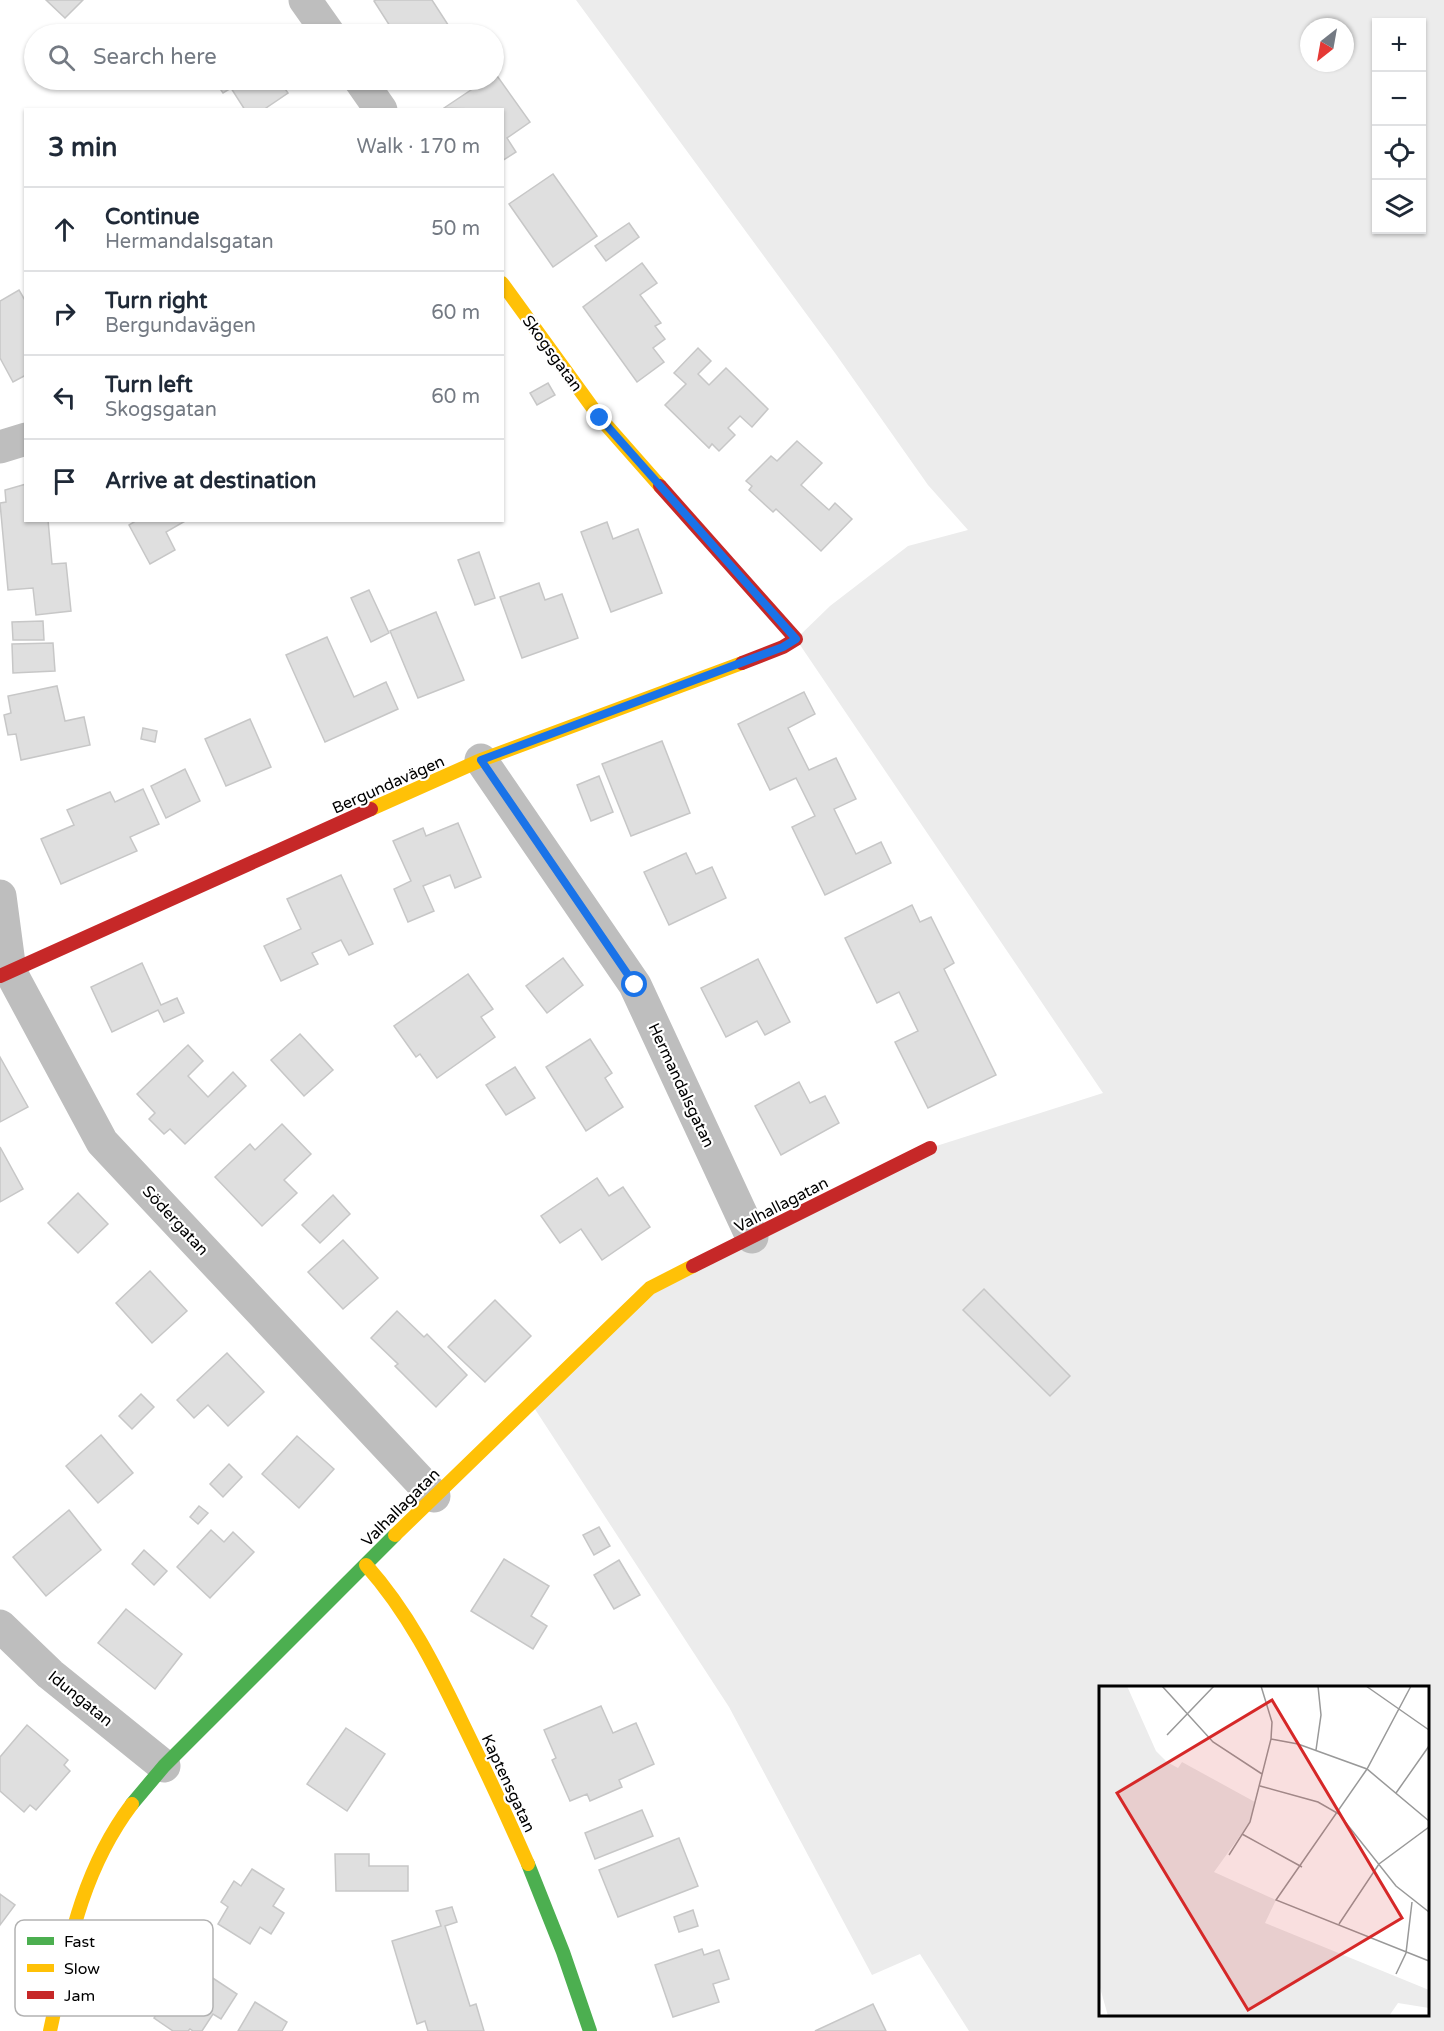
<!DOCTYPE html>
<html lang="en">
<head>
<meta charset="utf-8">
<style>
	body { margin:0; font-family:"Varela Round",sans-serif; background:#f6f6f7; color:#1f2937 }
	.controls { position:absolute; right:18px; top:18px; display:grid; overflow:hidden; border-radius:0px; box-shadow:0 2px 4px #0004 }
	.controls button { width:54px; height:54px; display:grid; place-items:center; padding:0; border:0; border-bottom:2px solid #e0e1e3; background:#fff; color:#1f2937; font:30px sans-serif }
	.compass { position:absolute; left:1300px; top:18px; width:54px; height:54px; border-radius:50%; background:#fff; box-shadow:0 2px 4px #0004; rotate:211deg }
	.stop { position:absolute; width:18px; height:18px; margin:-14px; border:4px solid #1a73e8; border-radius:50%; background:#fff }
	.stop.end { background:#1a73e8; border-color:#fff; box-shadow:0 2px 6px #0008 }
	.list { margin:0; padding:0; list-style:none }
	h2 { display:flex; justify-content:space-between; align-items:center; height:78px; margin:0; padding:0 24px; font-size:26px }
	h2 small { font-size:20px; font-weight:400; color:#747a83 }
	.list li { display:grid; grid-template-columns:39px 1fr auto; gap:18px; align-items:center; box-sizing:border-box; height:84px; padding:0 24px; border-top:2px solid #e0e1e3 }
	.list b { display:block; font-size:22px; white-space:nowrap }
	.list p { margin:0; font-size:20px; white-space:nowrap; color:#747a83 }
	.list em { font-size:20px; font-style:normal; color:#747a83 }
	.icon { flex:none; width:33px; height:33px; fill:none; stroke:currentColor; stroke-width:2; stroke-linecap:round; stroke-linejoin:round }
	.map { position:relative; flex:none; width:1444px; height:2031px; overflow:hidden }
	.search { position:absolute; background:#fff; box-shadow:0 2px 4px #0004; left:24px; top:24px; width:480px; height:66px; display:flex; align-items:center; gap:15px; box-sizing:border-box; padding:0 21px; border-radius:33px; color:#747a83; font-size:22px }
	.panel { position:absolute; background:#fff; box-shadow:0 2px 4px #0004; left:24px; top:108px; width:480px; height:414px; border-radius:0px }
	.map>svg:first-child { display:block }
	.green { fill:#ececec; fill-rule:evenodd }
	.building { fill:#dfdfdf; stroke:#c7c7c7; stroke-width:1.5 }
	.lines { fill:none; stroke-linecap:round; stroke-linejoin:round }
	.street { stroke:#bebebe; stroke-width:33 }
	.fast { stroke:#4caf50; stroke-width:14 }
	.slow { stroke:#ffc107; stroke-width:14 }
	.jam { stroke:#c62828; stroke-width:14 }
	.route { stroke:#1a73e8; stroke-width:8 }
	.labels { text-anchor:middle; stroke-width:4.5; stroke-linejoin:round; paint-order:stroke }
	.street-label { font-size:16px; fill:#000; stroke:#fff }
	.inset-road { fill:none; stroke:#999; stroke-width:1.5 }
	.view { fill:#d62828; fill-opacity:0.15; stroke:#d62828; stroke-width:3 }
	.inset-edge { fill:none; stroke:#000; stroke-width:3 }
	.key { fill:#fff; stroke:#b2b2b2; stroke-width:1.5 }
	.key-label { font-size:16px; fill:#000 }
</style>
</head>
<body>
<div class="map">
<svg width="1444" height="2031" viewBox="0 0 1444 2031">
	<rect width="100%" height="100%" fill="#fff"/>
	<path class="green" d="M576,0H1444V2031H969L920,1954L872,1975L729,1707L531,1403L650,1288L930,1148L1103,1093L796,639L830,606L908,546L968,530L928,485L835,353ZM1376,22H1422V230H1376ZM1309,27H1345V63H1309ZM1100,1688H1428V2014H1100Z"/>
	<g class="building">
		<path d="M46,0H83L65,18Z"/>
		<path d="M376,0H432L454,34H395L374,1Z"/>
		<path d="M495,73L530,122L507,138L516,152L502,161V110L444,108L486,80H494Z"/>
		<path d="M214,80H279L288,93L263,110H245L231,88L223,93Z"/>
		<path d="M553,174L597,236L553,267L509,204Z"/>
		<path d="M629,223L639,237L606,261L595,246Z"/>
		<path d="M642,263L657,283L640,295L661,323L655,326L665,339L653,348L664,362L637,382L583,307Z"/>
		<path d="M19,290L26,302V375L13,382L0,358V301Z"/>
		<path d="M698,348L711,361L698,374L709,385L726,368L768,409L752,427L740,416L728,428L735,435L719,451L712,444L709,448L665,405L686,384L674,373Z"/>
		<path d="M548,383L555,395L537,405L530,393Z"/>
		<path d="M797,441L822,463L801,485L829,510L835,503L852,519L821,551L776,509L773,512L749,490L752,486L746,481L771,456L777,461Z"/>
		<path d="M26,484V520H48L52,564L66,563L71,611L36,615L33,588L8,590L0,503L6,502L5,490Z"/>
		<path d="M137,520H187L166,532L175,550L150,564L129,525Z"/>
		<path d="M607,522L613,539L638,529L662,593L611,612L581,532Z"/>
		<path d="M479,552L495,598L475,605L458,560Z"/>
		<path d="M539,583L545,600L562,594L578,638L522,658L500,597Z"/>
		<path d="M369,590L389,633L371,642L351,598Z"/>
		<path d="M436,612L464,680L418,698L390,631Z"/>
		<path d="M43,621L44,640H13L12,622Z"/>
		<path d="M327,637L354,697L386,682L398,709L325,742L286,655Z"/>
		<path d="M53,643L55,671L13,673L12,644Z"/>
		<path d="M57,686L65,721L84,717L90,745L21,760L16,734L8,735L4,715L11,713L8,696Z"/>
		<path d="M804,692L815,714L788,728L809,770L836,758L856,799L834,809L856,854L881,842L891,863L825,895L792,827L815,816L796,778L770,790L738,724Z"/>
		<path d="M250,719L271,767L226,786L205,739Z"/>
		<path d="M143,728L157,731L155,742L141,739Z"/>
		<path d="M662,741L690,813L631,836L602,764Z"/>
		<path d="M185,769L200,801L166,818L151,786Z"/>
		<path d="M599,776L613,812L591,821L577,785Z"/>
		<path d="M143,789L159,824L130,837L137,851L61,884L41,839L74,825L67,810L110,792L115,802Z"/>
		<path d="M458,823L481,877L455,888L450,875L423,886L434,911L408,922L394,889L411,881L393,841L423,828L426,836Z"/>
		<path d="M686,853L696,874L712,867L726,898L669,925L644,872Z"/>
		<path d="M341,875L373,944L349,955L341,940L312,953L318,964L281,981L264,946L301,929L287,899Z"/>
		<path d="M912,905L920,922L931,917L954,963L944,969L996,1075L928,1108L895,1042L918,1031L899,992L877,1003L845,938Z"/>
		<path d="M563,958L583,985L547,1013L526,986Z"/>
		<path d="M758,959L790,1022L765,1035L757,1021L726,1037L701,988Z"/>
		<path d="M142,963L161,1005L177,998L184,1013L164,1022L158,1010L112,1032L91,987Z"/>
		<path d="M468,974L493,1009L481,1017L495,1037L437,1078L420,1054L416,1057L394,1026Z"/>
		<path d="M300,1034L333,1070L304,1096L271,1060Z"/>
		<path d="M590,1039L612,1073L605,1078L623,1107L586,1131L546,1067Z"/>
		<path d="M188,1045L203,1061L188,1076L208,1097L233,1072L246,1086L185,1144L170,1129L164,1134L149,1119L155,1113L137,1094Z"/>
		<path d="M0,1057L28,1107L0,1122Z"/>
		<path d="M515,1067L535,1098L506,1115L486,1085Z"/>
		<path d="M799,1082L810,1103L825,1096L839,1123L781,1155L755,1106Z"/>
		<path d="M282,1124L311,1154L284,1180L297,1193L262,1226L215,1177L250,1144L255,1150Z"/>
		<path d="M0,1147L23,1189L0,1202Z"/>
		<path d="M597,1178L609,1196L623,1187L650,1227L602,1260L581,1229L560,1243L541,1216Z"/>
		<path d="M78,1193L108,1224L78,1253L48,1223Z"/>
		<path d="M333,1195L350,1214L320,1243L302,1225Z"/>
		<path d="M343,1240L378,1278L343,1309L308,1272Z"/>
		<path d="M150,1271L187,1311L152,1343L116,1303Z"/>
		<path d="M984,1289L1070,1376L1050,1396L963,1310Z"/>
		<path d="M495,1300L531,1336L485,1382L448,1347Z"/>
		<path d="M397,1311L424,1337L427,1334L467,1375L436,1407L395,1366L398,1364L371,1338Z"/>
		<path d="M227,1353L264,1392L228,1426L208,1405L194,1418L177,1400Z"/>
		<path d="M141,1394L154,1407L132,1429L119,1416Z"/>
		<path d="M101,1435L133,1473L98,1503L66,1466Z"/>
		<path d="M297,1436L334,1469L299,1508L262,1474Z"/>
		<path d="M229,1464L242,1477L223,1497L210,1484Z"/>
		<path d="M199,1506L208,1513L198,1524L190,1517Z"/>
		<path d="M69,1510L101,1550L46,1596L13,1557Z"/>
		<path d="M599,1527L610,1546L594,1555L583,1535Z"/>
		<path d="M211,1530L224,1542L233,1532L254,1552L210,1598L177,1567Z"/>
		<path d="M144,1550L167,1571L154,1585L132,1564Z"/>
		<path d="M504,1559L549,1586L531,1616L547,1626L533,1649L471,1611Z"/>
		<path d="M619,1560L640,1595L614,1609L594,1575Z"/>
		<path d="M126,1609L182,1654L155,1689L98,1643Z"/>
		<path d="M601,1706L613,1733L636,1723L654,1764L619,1780L622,1787L590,1801L587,1794L570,1801L552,1760L556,1758L544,1730Z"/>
		<path d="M27,1725L68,1760L64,1765L70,1771L36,1810L30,1805L24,1812L0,1791V1757Z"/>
		<path d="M346,1728L385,1754L347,1811L307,1784Z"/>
		<path d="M642,1810L653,1836L595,1859L585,1833Z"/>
		<path d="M679,1838L698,1886L618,1917L599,1870Z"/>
		<path d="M335,1854H369V1866H408V1891H336Z"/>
		<path d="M252,1869L284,1889L273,1906L284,1913L271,1934L260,1927L250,1944L218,1924L228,1907L221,1902L234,1881L241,1886Z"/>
		<path d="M0,1894L15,1905L0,1925Z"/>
		<path d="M452,1907L457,1922L445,1926L470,2006L476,2004L484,2031H428L425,2021L417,2024L392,1941L441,1926L436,1911Z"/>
		<path d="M693,1910L698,1926L679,1932L674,1917Z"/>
		<path d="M702,1949L704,1955L719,1950L729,1979L713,1984L719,2002L673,2017L655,1965Z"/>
		<path d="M190,1963L237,1994L221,2019L213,2014L202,2031H193L190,2029L188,2031H173L154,2018Z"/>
		<path d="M255,2002L287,2022L282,2031H238Z"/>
		<path d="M873,2004L886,2031H815Z"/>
	</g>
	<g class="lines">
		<g class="street">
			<path d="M305,0L329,34"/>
			<path d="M360,80L381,110"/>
			<path d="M0,447L26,439"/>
			<path d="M481,760L635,985L752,1237"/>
			<path d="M0,896L10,971L102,1142L434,1496"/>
			<path d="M0,1626L50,1674L164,1766"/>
		</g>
		<g class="fast">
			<path d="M132,1804L164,1766L395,1535"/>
			<path d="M528,1864L563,1952L590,2031"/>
		</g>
		<g class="slow">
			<path d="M502,283L600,418L660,486"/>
			<path d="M371,809L481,760L742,663"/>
			<path d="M395,1535L650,1288L693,1266"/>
			<path d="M366,1565C408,1612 435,1666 462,1722C485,1769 507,1816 528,1864"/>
			<path d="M50,2031C68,1949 80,1873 132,1804"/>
		</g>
		<g class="jam">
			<path d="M660,486L796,639L783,647L742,663"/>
			<path d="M0,976L371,809"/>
			<path d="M693,1266L930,1148"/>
		</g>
	</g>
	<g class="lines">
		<path class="route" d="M600,418L796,639L783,647L481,760L635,985"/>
	</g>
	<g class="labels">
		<g class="street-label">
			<text transform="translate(553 353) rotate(54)" y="6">Skogsgatan</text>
			<text transform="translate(388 784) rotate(-24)" y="6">Bergundavägen</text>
			<text transform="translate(682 1085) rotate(65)" y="6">Hermandalsgatan</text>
			<text transform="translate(781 1204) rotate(-27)" y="6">Valhallagatan</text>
			<text transform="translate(176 1220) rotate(47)" y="6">Södergatan</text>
			<text transform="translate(400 1507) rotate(-45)" y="6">Valhallagatan</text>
			<text transform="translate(81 1698) rotate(39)" y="6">Idungatan</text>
			<text transform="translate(509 1783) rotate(65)" y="6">Kaptensgatan</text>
		</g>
	</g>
	<g transform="translate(1099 1686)">
		<rect width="330" height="330" fill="#fff"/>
		<path d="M0,0H28L57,65L68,76L79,82L83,76L156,116L151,136L115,186L177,214L166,237L330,304V322L299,317L290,330H9L0,298Z" fill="#ececec"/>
		<path class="inset-road" d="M63,0L114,56L163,88M267,0L330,44M312,0L268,83L177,214L330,275M68,49L115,0M172,53L199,58L268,83L330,135M217,64L222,29L219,0M161,100L219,116L240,128L297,200L330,226M297,107L330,60M143,148L203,181M130,169L151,136L172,53L173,36L162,0M240,238L280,178L330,141M297,288L307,267L313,216"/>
		<path class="view" d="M173,14L303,232L149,324L18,107Z"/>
		<rect width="330" height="330" class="inset-edge"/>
	</g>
	<rect x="15" y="1920" width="198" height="96" rx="9" class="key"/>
	<rect x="27" y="1937" width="27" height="8" fill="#4caf50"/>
	<rect x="27" y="1964" width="27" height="8" fill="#ffc107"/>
	<rect x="27" y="1991" width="27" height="8" fill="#c62828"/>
	<g class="key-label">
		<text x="64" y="1947">Fast</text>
		<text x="64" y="1974">Slow</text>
		<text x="64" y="2001">Jam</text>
	</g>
</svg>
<div class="controls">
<button>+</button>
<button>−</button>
<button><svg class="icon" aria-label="locate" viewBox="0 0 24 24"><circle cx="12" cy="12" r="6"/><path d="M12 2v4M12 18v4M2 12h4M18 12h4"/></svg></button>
<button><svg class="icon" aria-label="layers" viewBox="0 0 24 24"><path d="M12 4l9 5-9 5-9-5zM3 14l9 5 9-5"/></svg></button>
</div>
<svg class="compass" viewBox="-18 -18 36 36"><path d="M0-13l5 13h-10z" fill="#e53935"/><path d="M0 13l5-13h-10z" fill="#747a83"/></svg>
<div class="stop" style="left:635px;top:985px"></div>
<div class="stop end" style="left:600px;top:418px"></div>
<div class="search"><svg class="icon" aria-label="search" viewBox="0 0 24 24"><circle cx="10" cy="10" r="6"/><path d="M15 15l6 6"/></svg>Search here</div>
<section class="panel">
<h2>3 min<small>Walk · 170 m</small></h2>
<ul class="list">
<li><svg class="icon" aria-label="ahead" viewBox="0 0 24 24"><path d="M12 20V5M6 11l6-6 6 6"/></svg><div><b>Continue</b><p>Hermandalsgatan</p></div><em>50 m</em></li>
<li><svg class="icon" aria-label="right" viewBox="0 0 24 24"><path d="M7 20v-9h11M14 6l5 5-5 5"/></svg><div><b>Turn right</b><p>Bergundavägen</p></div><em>60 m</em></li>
<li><svg class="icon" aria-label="left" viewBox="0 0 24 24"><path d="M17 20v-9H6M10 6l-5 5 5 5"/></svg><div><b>Turn left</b><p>Skogsgatan</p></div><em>60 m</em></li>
<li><svg class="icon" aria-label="arrive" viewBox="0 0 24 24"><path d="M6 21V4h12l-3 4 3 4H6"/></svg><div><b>Arrive at destination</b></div></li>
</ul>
</section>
</div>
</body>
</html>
